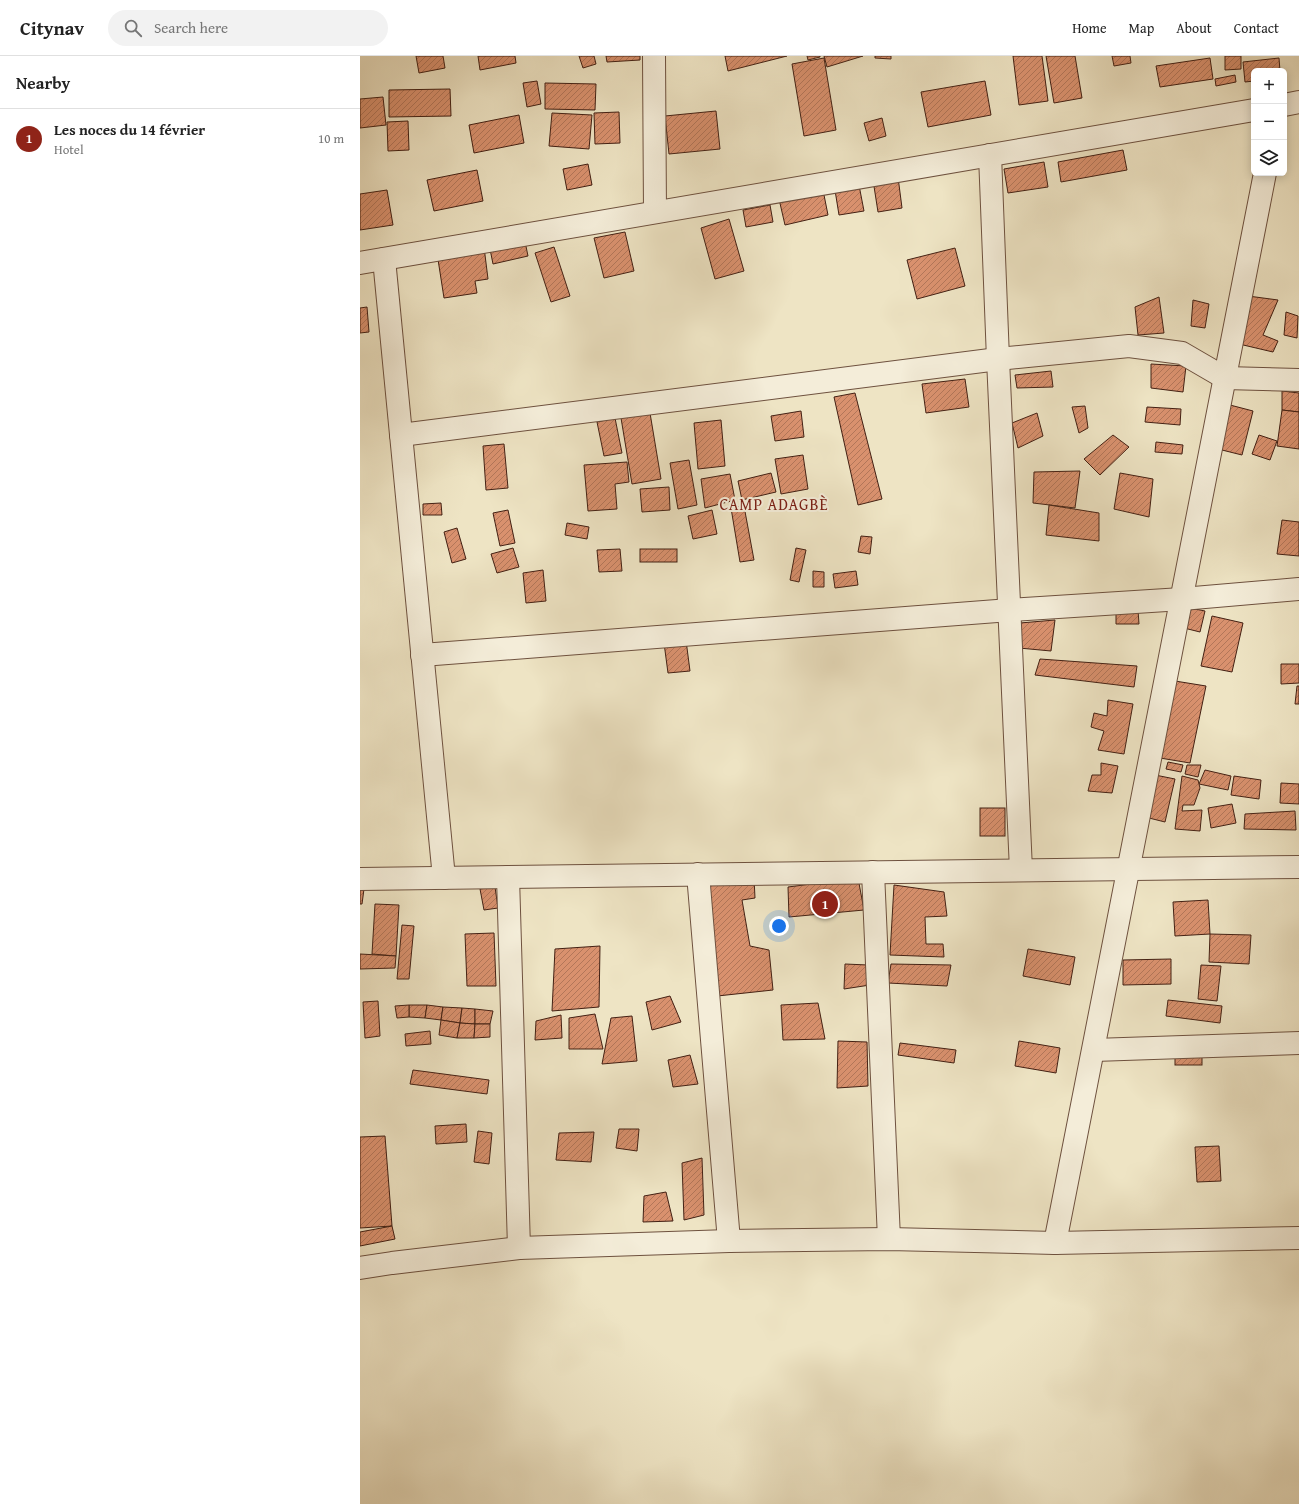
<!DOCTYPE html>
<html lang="en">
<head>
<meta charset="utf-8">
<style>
	body { margin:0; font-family:"Gentium Book Plus",serif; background:#f2f2f2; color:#222 }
	.controls { position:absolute; right:12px; top:12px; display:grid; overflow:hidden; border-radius:6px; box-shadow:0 2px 10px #0003 }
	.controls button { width:36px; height:36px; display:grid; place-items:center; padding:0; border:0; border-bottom:1px solid #e0e0e0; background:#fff; color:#222; font:20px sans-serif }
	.you { position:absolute; left:419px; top:870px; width:14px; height:14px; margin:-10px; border:3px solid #fff; border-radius:50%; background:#1a73e8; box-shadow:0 0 0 6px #1a73e833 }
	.badge { display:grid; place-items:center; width:26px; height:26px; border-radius:50%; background:#8f2418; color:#fff; font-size:13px; font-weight:700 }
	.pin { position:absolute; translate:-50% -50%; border:2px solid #fff; box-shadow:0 1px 4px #0006 }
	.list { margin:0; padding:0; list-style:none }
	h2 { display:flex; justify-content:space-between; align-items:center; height:52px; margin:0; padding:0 16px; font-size:17px }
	h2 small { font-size:13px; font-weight:400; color:#767676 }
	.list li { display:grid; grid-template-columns:26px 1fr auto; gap:12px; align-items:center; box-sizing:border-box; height:60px; padding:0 16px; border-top:1px solid #e0e0e0 }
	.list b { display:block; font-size:15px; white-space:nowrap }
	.list p { margin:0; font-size:13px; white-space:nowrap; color:#767676 }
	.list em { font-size:13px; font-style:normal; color:#767676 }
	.icon { flex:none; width:22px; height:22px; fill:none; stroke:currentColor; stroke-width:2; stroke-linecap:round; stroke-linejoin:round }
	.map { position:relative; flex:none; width:939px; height:1448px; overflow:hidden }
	header { display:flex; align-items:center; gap:24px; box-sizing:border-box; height:56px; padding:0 20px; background:#fff; border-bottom:1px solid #e0e0e0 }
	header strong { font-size:19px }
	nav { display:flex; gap:22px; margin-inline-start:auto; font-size:14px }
	.search { width:280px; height:36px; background:#f2f2f2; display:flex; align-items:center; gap:10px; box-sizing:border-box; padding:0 14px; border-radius:22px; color:#767676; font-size:15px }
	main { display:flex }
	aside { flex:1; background:#fff }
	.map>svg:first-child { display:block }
	.building { fill:url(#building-hatch); stroke:#432013 }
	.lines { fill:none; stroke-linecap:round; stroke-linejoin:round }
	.minor-casing { stroke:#6e513f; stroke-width:24 }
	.minor { stroke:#f4edd9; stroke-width:22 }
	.labels { text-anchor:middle; stroke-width:4; stroke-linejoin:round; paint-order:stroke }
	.neighbourhood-label { font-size:16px; letter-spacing:1px; fill:#7a1f14; stroke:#f4edd9 }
</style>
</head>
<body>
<header>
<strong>Citynav</strong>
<div class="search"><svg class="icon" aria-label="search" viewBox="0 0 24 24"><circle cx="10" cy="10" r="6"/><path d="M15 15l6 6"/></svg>Search here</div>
<nav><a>Home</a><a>Map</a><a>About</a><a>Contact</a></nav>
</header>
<main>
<aside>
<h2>Nearby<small></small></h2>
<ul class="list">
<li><span class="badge">1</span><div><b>Les noces du 14 février</b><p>Hotel</p></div><em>10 m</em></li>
</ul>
</aside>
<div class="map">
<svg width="939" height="1448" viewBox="0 0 939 1448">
	<defs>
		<pattern id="building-hatch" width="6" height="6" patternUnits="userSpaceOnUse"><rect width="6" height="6" fill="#d9916e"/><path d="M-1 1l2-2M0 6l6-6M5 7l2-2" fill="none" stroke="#b27659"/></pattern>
	</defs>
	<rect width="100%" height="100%" fill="#eee4c4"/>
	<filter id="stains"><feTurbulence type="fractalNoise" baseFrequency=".005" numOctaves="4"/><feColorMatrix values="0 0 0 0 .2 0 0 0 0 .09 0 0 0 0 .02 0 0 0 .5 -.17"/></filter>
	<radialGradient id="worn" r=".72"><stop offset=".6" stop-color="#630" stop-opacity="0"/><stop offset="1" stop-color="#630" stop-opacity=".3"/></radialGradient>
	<g class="building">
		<path d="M56,0H83L85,12L59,17Z"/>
		<path d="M118,0H155L156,7L120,14Z"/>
		<path d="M219,0H234L236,8L223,12Z"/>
		<path d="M246,0H280V4L247,6Z"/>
		<path d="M365,0H427L368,15Z"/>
		<path d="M447,0H460V1L448,4Z"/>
		<path d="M464,0H503L467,11Z"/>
		<path d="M515,0H531V3L515,2Z"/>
		<path d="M653,0H682L688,45L659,49Z"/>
		<path d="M686,0H715L722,42L694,47Z"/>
		<path d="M752,0H770L771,7L754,10Z"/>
		<path d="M865,0H881V13L865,14Z"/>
		<path d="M464,2L476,74L444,80L432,8Z"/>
		<path d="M850,2L853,23L800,31L796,10Z"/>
		<path d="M919,2L920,15H894V25L885,26L883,6Z"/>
		<path d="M875,19L876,26L856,30L855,23Z"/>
		<path d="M177,25L181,48L167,51L163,27Z"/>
		<path d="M625,25L631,59L568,71L561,36Z"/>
		<path d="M185,27L236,28L235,54L185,53Z"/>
		<path d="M90,33L91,60L29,61V34Z"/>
		<path d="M23,41L26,69L0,72V43Z"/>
		<path d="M356,55L360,93L309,98L305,60Z"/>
		<path d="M259,56L260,87L235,88L234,57Z"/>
		<path d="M192,57L232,59L229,93L189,90Z"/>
		<path d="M159,59L164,87L114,97L109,69Z"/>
		<path d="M522,62L526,80L509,85L504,67Z"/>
		<path d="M48,65L49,94L28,95L27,66Z"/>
		<path d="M763,94L767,114L701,126L698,106Z"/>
		<path d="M684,106L688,131L648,137L644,113Z"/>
		<path d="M228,108L232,129L207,134L203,113Z"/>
		<path d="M117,114L123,145L74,155L67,124Z"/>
		<path d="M538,121L542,152L518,156L513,124Z"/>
		<path d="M498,124L504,155L479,159L474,128Z"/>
		<path d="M462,129L468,159L425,169L419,143Z"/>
		<path d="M27,134L33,169L0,174V138Z"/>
		<path d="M410,149L413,166L386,171L383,154Z"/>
		<path d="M369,163L384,215L355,223L341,172Z"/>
		<path d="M163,176L168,200L133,208L128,183Z"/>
		<path d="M265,176L274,215L244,222L234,182Z"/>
		<path d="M124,191L128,223L115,225L117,237L84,242L77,197Z"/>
		<path d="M194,191L210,240L191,246L175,197Z"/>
		<path d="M595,192L605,230L557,243L547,204Z"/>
		<path d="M888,240L918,244L903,279L918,285L913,296L879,288Z"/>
		<path d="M799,241L804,277L778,279L775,251Z"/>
		<path d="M833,244L849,248L845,272L831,270Z"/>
		<path d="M7,251L9,276L0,277V252Z"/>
		<path d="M926,256L938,260L937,282L924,279Z"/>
		<path d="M791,308L826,310L823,336L791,332Z"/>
		<path d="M691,315L693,331L657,332L655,319Z"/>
		<path d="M605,323L609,351L566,357L562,328Z"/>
		<path d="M922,335L939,337V356L922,354Z"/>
		<path d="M495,337L522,443L498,449L474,341Z"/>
		<path d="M870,349L893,355L882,399L858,393Z"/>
		<path d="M725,350L728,372L719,377L712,351Z"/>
		<path d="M787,351L821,353L820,369L785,366Z"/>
		<path d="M922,354L939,356V393L917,390Z"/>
		<path d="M441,355L444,381L415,385L411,360Z"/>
		<path d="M290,357L301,423L272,428L261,362Z"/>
		<path d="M677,357L683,380L658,392L652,367Z"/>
		<path d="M255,362L262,397L244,400L237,366Z"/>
		<path d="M361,364L365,410L338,413L334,367Z"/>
		<path d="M753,379L769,391L740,419L724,403Z"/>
		<path d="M899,379L917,385L910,404L892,398Z"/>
		<path d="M796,386L823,389L822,398L795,396Z"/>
		<path d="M144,388L148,432L126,434L123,390Z"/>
		<path d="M443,399L448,433L421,438L415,403Z"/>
		<path d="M329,404L337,449L318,453L310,407Z"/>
		<path d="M267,406L269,426L255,428L257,453L228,455L224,409Z"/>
		<path d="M720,415L715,452L673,447L674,416Z"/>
		<path d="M411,417L416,436L382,444L378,425Z"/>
		<path d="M760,417L793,423L789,461L754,453Z"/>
		<path d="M370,418L375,444L345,452L341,423Z"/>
		<path d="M309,431L310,454L282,456L280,433Z"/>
		<path d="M81,447L82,459H63V448Z"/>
		<path d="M689,449L739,457V485L686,479Z"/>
		<path d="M384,450L394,504L380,506L371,452Z"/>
		<path d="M148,454L155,487L140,490L133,457Z"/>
		<path d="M352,454L357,478L333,483L328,460Z"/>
		<path d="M922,464L939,466V500L917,498Z"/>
		<path d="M207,467L229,471L227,483L205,479Z"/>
		<path d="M97,472L106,503L92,507L84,476Z"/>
		<path d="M501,480L512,481L510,498L498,496Z"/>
		<path d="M153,492L159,511L137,517L131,498Z"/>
		<path d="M436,492L446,494L439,526L430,524Z"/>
		<path d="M260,493L262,515L239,516L237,494Z"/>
		<rect x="280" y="493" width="37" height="13"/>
		<path d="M183,514L186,545L166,547L163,517Z"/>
		<path d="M453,515L464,516V531H453Z"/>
		<path d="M496,515L498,529L475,532L473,518Z"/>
		<path d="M825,551L845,555L840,576L820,571Z"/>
		<path d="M778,554L779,568H756V556Z"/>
		<path d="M852,560L883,567L872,616L841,610Z"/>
		<path d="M695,564L691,595L659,592L660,567Z"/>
		<path d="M324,569L330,615L308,617L302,572Z"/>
		<path d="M680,603L777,610L774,631L675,619Z"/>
		<path d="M921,608H939V627L921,628Z"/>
		<path d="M815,625L846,630L830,707L800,702Z"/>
		<path d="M937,630H939V648H935Z"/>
		<path d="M748,644L773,648L764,698L738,694L744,675L731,671L734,657L747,660Z"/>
		<path d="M808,706L823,709L821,716L806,713Z"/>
		<path d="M741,707L758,710L752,737L728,735L732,719H741Z"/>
		<path d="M827,709H841L838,721L825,718Z"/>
		<path d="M845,714L871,720L868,734L839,728Z"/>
		<path d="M795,719L815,723L805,766L785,761Z"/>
		<path d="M822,720L838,724L840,732L834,749H823L822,755L842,754L840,775L815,773Z"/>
		<path d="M874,720L901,724L899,743L871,739Z"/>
		<path d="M921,727L939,728V748L920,747Z"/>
		<path d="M872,748L876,767L851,772L848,752Z"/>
		<rect x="620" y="752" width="25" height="28"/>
		<path d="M935,755L936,774L884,773L885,758Z"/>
		<path d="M344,822H394L395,842L382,844L390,890L409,894L413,934L348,941Z"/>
		<path d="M498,822L504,854L429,861L428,831Z"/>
		<path d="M534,829L584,836L587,860L565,861L566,888H583L584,901L530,899Z"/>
		<path d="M135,831L138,852L124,854L120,833Z"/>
		<path d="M0,833H4L2,848H0Z"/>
		<path d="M848,844L850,878L815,880L813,846Z"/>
		<path d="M15,848L39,849L36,900L12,898Z"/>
		<path d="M42,869L54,870L49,923H37Z"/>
		<path d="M134,877L136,930H107L105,878Z"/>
		<path d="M850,878L891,879L889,908L849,906Z"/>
		<path d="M240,890L239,951L192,955L195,893Z"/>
		<path d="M668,893L715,901L710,929L663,920Z"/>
		<path d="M0,898L36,900L35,912L0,913Z"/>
		<path d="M811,903V928L763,929V904Z"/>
		<path d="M485,908L508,909L510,929L484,933Z"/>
		<path d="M531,908L591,909L587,930L528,927Z"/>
		<path d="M841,909L861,910L857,945L838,943Z"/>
		<path d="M310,940L321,966L292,974L286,946Z"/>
		<path d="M808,944L862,950L860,967L806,960Z"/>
		<path d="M18,945L20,980L5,982L3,946Z"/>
		<path d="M458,947L465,983L423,984L421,949Z"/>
		<path d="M49,949H67L65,962L49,961Z"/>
		<path d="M49,949V961L37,962L35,950Z"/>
		<path d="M67,949L83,951L81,964L65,962Z"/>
		<path d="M83,951L102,952L100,967L81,964Z"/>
		<path d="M102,952L115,953V968L100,967Z"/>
		<path d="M115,953L133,955L130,968H115Z"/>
		<path d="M235,958L243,993H209V962Z"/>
		<path d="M201,959L202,982L175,984L176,965Z"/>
		<path d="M272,960L277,1005L242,1008L251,962Z"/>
		<path d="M81,964L100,967L97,982L79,979Z"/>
		<path d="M100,967L115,968L114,982H97Z"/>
		<path d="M115,968H130V981L114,982Z"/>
		<path d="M70,975L71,988L46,990L45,978Z"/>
		<path d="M478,985L507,986L508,1030L477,1032Z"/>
		<path d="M659,985L700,992L696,1017L655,1010Z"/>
		<path d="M540,987L596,994L594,1007L538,999Z"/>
		<rect x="815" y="993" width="27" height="16"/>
		<path d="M330,999L338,1028L313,1031L308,1004Z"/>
		<path d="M53,1014L129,1024L127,1038L50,1028Z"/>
		<path d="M106,1068L107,1086L76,1088L75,1070Z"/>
		<path d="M259,1073H279L277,1095L256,1092Z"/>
		<path d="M118,1075L132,1077L129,1108L114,1106Z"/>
		<path d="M234,1076L231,1106L196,1104L199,1077Z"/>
		<path d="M25,1080L32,1170L0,1172V1081Z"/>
		<path d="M859,1090L861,1125L837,1126L835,1091Z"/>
		<path d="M342,1102L344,1159L324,1164L322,1107Z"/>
		<path d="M306,1136L313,1165L283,1166L284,1140Z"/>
		<path d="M32,1170L35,1183L0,1190V1176Z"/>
	</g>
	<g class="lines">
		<g class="minor-casing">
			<g id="minor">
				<path d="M294,0L295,156"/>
				<path d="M924,49L939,46"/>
				<path d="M630,99L638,303L661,814"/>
				<path d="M24,203L84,822"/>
				<path d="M0,207L894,54"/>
				<path d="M41,379L638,303L769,290L822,297L865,322L939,324"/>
				<path d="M62,599L650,554L822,543L939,533"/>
				<path d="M513,816L529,1183"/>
				<path d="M338,818L369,1185"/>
				<path d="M148,821L159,1192"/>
				<path d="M0,823L939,811"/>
				<path d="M734,994L939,987"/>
				<path d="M695,1187L905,117"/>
				<path d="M0,1212L32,1207L159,1192L369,1185L529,1183L695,1187L939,1182"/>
			</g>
		</g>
		<use href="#minor" class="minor"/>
	</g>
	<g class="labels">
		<g class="neighbourhood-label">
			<text x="414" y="454">CAMP ADAGBÈ</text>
		</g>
	</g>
	<rect width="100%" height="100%" filter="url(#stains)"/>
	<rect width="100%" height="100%" fill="url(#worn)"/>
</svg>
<div class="controls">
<button>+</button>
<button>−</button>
<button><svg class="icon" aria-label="layers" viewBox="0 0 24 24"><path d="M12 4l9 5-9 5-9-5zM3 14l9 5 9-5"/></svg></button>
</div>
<div class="you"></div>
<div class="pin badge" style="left:465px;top:848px">1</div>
</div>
</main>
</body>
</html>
